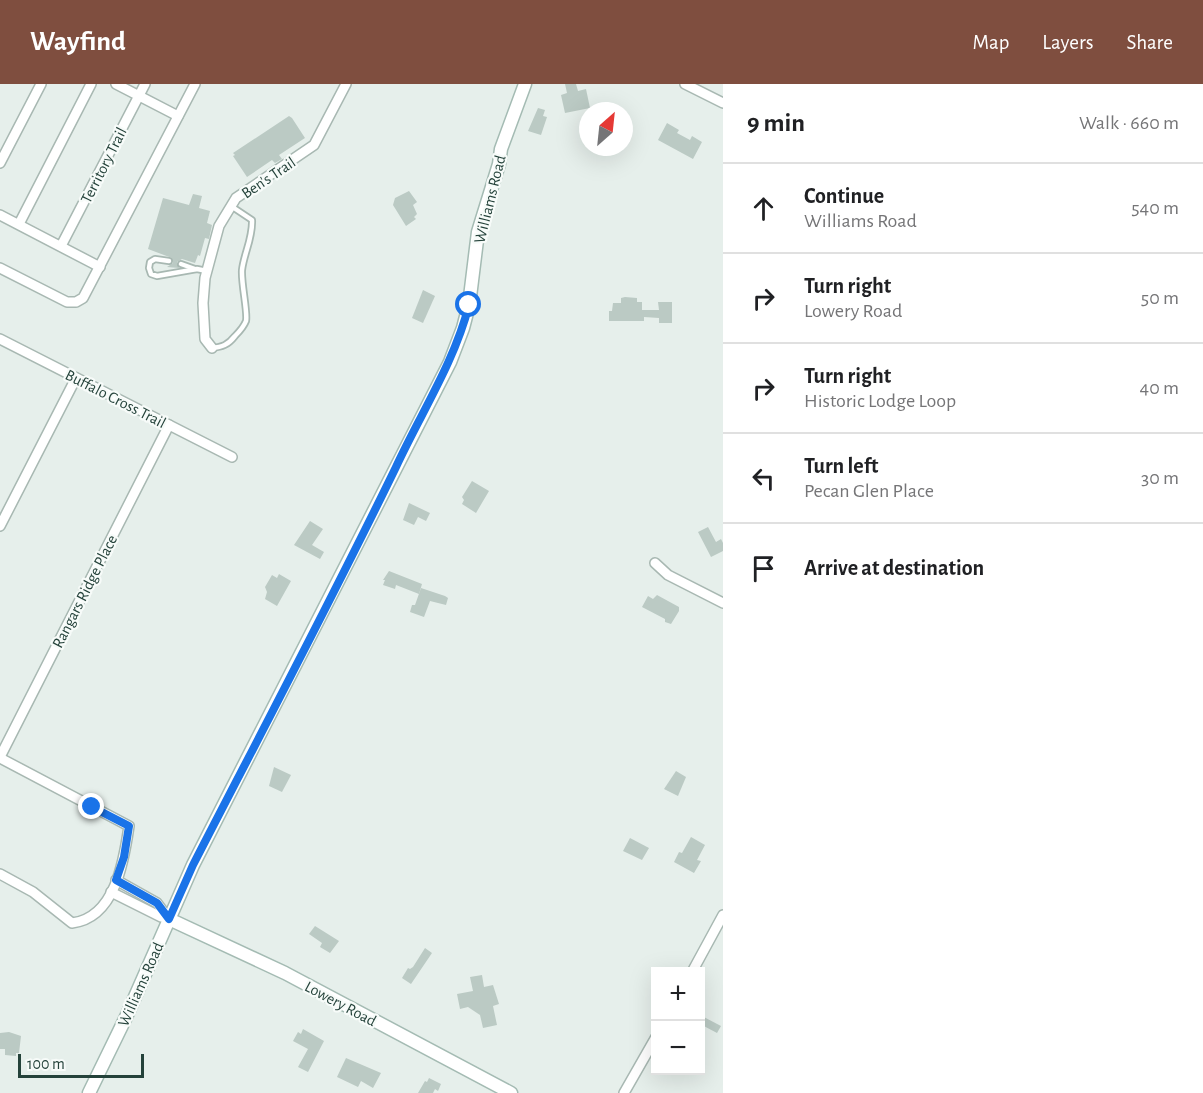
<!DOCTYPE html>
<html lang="en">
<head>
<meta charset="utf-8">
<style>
	body { margin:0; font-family:"Alegreya Sans",sans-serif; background:#f6f6f6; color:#202124 }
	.controls { position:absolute; right:18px; bottom:18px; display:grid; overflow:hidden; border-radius:0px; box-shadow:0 6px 24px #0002 }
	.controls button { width:54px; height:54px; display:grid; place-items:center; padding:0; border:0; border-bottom:2px solid #e0e0e0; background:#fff; color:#202124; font:30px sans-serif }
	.compass { position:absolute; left:579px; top:18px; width:54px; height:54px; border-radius:50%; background:#fff; box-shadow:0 6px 24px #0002; rotate:27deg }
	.scale { position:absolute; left:18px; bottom:15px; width:126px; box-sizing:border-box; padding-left:6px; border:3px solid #24423a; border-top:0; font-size:16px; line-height:21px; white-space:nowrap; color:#24423a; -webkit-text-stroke:4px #f7fbf9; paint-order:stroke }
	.stop { position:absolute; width:18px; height:18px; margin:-14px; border:4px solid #1a73e8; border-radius:50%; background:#fff }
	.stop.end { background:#1a73e8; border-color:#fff; box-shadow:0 2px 6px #0008 }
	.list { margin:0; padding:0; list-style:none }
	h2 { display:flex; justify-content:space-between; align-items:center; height:78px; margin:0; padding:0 24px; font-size:26px }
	h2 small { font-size:20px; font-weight:400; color:#757577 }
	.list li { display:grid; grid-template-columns:39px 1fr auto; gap:18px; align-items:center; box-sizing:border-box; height:90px; padding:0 24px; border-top:2px solid #e0e0e0 }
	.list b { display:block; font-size:22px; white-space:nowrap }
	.list p { margin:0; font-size:20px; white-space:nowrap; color:#757577 }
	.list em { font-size:20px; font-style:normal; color:#757577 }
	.icon { flex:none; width:33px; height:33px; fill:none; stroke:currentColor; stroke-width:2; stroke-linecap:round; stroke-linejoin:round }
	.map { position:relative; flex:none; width:723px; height:1009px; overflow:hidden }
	header { display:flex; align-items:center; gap:36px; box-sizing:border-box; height:84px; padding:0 30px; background:#7f4e3f; color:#fff }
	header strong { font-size:28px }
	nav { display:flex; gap:33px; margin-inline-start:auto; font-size:21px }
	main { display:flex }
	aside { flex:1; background:#fff }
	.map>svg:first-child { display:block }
	.building { fill:#bbcac4 }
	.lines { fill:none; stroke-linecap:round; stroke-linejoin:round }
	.lane-casing { stroke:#a8b8b2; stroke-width:8 }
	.street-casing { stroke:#a8b8b2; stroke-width:12 }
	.secondary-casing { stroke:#a4bbb3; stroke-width:15 }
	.lane { stroke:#fff; stroke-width:4.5 }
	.street { stroke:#fff; stroke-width:9 }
	.secondary { stroke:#fff; stroke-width:12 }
	.route { stroke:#1a73e8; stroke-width:8 }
	.labels { text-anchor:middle; stroke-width:4.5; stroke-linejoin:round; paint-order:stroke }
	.street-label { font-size:16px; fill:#24423a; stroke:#f7fbf9 }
</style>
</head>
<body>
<header>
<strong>Wayfind</strong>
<nav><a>Map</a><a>Layers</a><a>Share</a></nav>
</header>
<main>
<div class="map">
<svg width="723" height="1009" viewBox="0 0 723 1009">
	<rect width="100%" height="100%" fill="#e6efeb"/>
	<g class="building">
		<path d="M565,0H576L578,7L586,5L590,24L565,29L561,11L567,9Z"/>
		<path d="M538,24L545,26L543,32L547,33L541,51L528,47Z"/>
		<path d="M289,32L292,34L305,54L279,71L282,75L275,79L272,76L247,93L233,72L235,71L233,69Z"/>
		<path d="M667,39L679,46L677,49L690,56L692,52L702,58L693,75L658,56Z"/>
		<path d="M409,107L417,118L413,121L417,130L414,133L416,135L406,142L393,121L395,114Z"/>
		<path d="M193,110L202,112L199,124L210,127L207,139L212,141L209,155L205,154L200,172L198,171L195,179L182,175L177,178L179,184L167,183L173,179L172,174L148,165L163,114L189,121Z"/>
		<path d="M423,206L435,212L423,239L412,234Z"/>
		<path d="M625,213L637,214V218H642V226H659L658,218H672V239H659V234L644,233V237H609V227H612L613,219H621V214Z"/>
		<path d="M472,397L489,407L476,429L462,420L464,416L462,413Z"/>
		<path d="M409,419L430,429L426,437L418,433L414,441L403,436Z"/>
		<path d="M310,437L323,445L312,461L324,468L320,475L294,461Z"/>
		<path d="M708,443L716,458L721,455L723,459V467L711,473L698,448Z"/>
		<path d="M389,487L422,500L419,510L396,501L395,505L383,501L385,496H383Z"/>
		<path d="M279,490L291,497L277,522L265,515L267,508L265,503L272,491L277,494Z"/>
		<path d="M421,504L445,512L448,514L446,521L430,517L424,533L410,528L412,521H415Z"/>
		<path d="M657,511L679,523V527L671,540L665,538V535L642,523L648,512L653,515Z"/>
		<path d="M274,683L291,691L282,708L269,702Z"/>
		<path d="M676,687L686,693L678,712L664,705Z"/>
		<path d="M691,753L705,761L697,776L701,777L694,789L674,778L679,768L682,769Z"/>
		<path d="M630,754L649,764L642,776L623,767Z"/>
		<path d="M315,842L339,857L330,869L320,863L322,859L309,850Z"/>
		<path d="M425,864L432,869L411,900L402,894L408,884L410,885L413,883Z"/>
		<path d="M482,891L484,903L493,901L499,920L493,922L497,941L483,944L480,931L468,923L460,925L457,910L473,907L470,893Z"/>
		<path d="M700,931L721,942L717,949L700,940Z"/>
		<path d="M303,945L324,957L308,988L298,983L308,965L293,957L298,948L301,950Z"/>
		<path d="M9,948L21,952L19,969H16V972L5,971V965H0V949Z"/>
		<path d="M346,974L381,989L373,1004L361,997L358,1003L337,993Z"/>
		<path d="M429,994L441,1000L438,1007L435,1005L433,1009H418L425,997L427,998Z"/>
	</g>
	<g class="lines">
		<g class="lane-casing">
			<g id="lane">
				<path d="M169,177L155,175L150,178L149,184L151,190L157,192L197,185L207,187"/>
				<path d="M181,180L195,185"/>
				<path d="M212,264C222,263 228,261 235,252C239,248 244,242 246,237C248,229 241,199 242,186C244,169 253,154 252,136L231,122"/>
			</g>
		</g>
		<g class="street-casing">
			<g id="street">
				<path d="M116,0L178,32"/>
				<path d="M685,0L723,19"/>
				<path d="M0,79L41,0"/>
				<path d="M0,131L100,183"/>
				<path d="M19,140L91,0"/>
				<path d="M61,162L145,0"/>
				<path d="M0,184L67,218H76L83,214L195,0"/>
				<path d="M0,255L232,373"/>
				<path d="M212,264L205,255L203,219L205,194L219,142L236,114L314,61L346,0"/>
				<path d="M0,442L76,294"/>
				<path d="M655,479L668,491L723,519"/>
				<path d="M0,673L169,341"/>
				<path d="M0,674L129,742C124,777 115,834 72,839L33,808L0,790"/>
				<path d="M116,796L157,819L169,835"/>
				<path d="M111,808L161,833L169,835"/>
				<path d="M692,888L723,831"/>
				<path d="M624,1009L656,953"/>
			</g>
		</g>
		<g class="secondary-casing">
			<g id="secondary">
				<path d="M169,835L285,889L511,1009"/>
				<path d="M89,1009L127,931L193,781L450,278L463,244L469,221L478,148L499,80L501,65L525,0"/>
			</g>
		</g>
		<use href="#lane" class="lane"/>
		<use href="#street" class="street"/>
		<use href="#secondary" class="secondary"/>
	</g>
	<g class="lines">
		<path class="route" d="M92,723L129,742L124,773L116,796L157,819L169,835L193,781C261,649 331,517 396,383C421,329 454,279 469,221"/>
	</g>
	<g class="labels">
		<g class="street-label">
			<text transform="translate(103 81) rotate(-63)" y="6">Territory Trail</text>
			<text transform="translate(268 93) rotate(-34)" y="6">Ben's Trail</text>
			<text transform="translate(489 115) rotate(-76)" y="6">Williams Road</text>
			<text transform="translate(116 314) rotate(27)" y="6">Buffalo Cross Trail</text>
			<text transform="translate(84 507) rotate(-63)" y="6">Rangars Ridge Place</text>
			<text transform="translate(140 900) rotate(-66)" y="6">Williams Road</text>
			<text transform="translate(341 919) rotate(28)" y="6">Lowery Road</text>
		</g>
	</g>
</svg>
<div class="controls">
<button>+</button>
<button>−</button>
</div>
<svg class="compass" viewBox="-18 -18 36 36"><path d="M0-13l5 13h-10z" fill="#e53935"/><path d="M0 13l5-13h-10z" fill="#757577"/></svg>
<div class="scale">100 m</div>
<div class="stop" style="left:469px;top:221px"></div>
<div class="stop end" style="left:92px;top:723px"></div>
</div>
<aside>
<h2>9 min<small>Walk · 660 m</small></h2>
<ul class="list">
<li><svg class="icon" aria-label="ahead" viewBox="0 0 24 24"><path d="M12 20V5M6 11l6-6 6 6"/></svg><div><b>Continue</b><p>Williams Road</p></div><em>540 m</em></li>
<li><svg class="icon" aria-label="right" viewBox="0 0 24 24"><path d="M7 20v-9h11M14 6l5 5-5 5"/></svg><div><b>Turn right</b><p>Lowery Road</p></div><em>50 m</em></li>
<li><svg class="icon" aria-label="right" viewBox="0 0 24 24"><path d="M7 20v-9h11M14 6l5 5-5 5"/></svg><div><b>Turn right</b><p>Historic Lodge Loop</p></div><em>40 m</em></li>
<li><svg class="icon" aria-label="left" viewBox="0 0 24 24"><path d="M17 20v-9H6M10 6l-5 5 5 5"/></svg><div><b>Turn left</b><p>Pecan Glen Place</p></div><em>30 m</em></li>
<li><svg class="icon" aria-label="arrive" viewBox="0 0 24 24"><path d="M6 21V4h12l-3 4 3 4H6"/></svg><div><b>Arrive at destination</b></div></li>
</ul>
</aside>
</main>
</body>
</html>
